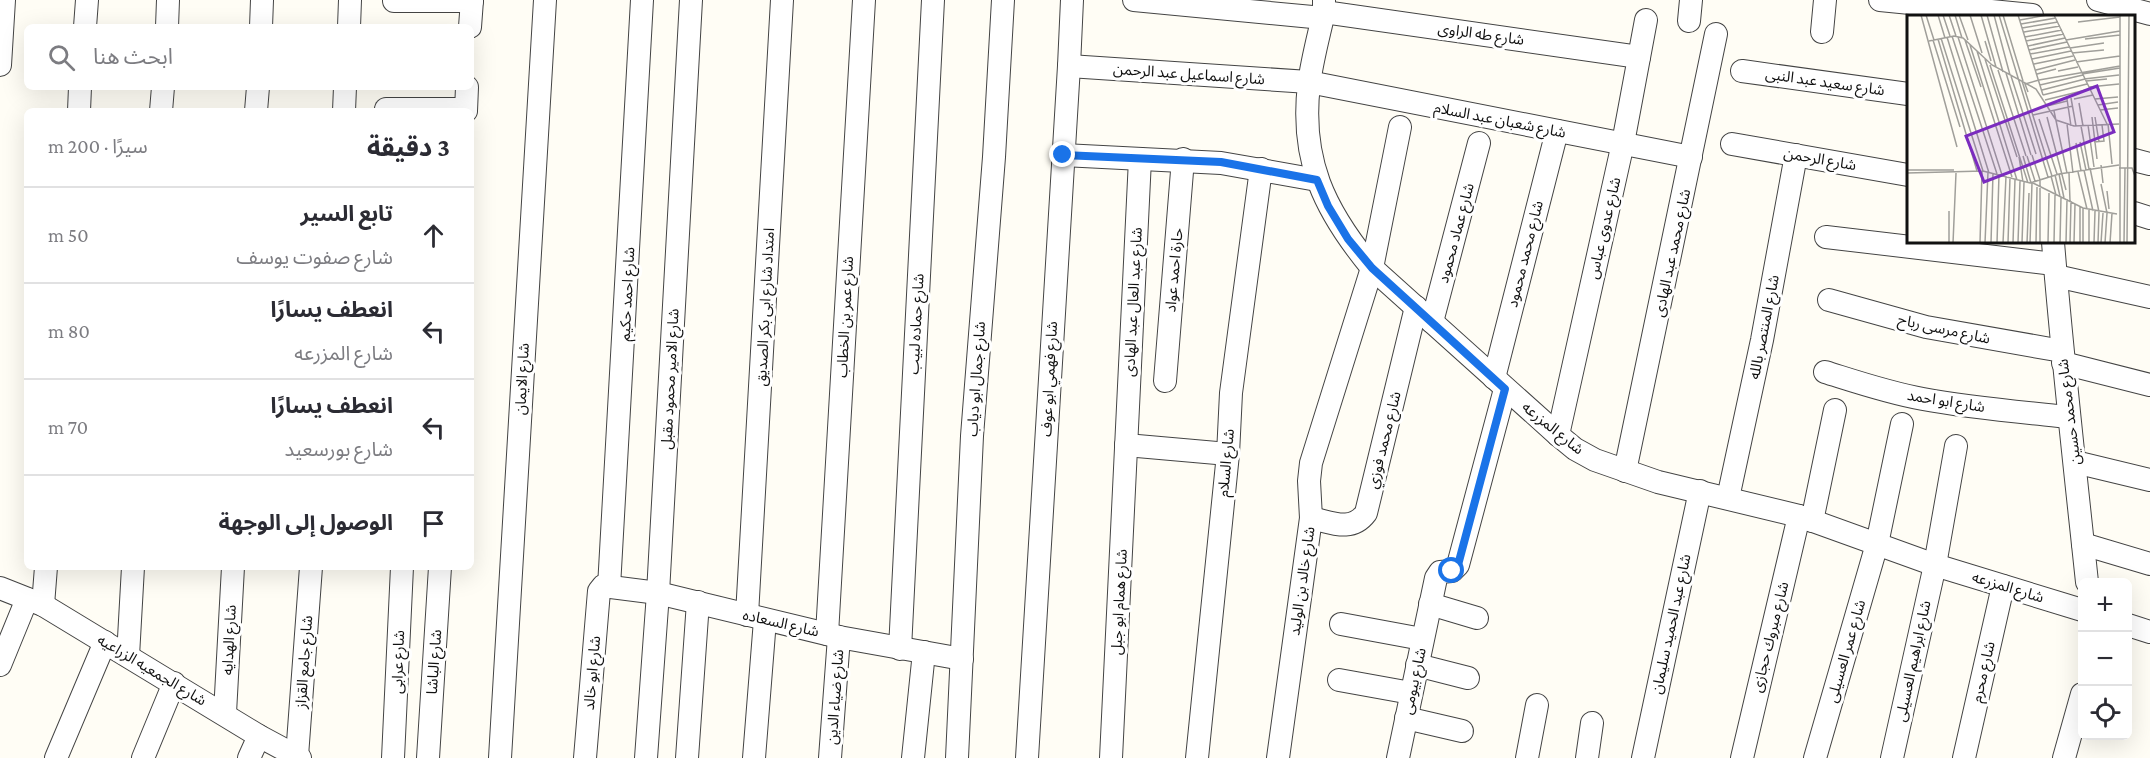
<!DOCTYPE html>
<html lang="ar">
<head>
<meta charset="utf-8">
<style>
	body { margin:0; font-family:"Crimson Pro","Noto Sans Arabic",serif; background:#f2f2f3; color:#2b2b33; direction:rtl }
	.controls { position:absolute; right:18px; bottom:18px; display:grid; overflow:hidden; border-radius:9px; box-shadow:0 6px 24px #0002 }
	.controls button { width:54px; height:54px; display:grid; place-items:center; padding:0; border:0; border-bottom:2px solid #e1e1e2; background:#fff; color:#2b2b33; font:30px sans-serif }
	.stop { position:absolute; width:18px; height:18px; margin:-14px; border:4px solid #1a73e8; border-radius:50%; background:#fff }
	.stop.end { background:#1a73e8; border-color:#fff; box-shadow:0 2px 6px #0008 }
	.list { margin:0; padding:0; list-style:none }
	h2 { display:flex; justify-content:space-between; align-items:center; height:78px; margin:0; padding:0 24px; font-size:26px }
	h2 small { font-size:20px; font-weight:400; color:#7c7c81 }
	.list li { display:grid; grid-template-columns:39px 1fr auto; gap:18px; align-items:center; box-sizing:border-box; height:96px; padding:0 24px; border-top:2px solid #e1e1e2 }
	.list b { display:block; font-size:22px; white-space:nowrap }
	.list p { margin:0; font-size:20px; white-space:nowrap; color:#7c7c81 }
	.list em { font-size:20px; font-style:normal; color:#7c7c81 }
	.icon { flex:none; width:33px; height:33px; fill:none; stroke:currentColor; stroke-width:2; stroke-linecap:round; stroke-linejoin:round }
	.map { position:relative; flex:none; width:2150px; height:758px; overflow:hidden; direction:ltr }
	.search { position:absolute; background:#fff; box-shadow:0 6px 24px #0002; left:24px; top:24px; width:450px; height:66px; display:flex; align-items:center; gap:15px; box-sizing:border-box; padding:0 21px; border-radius:9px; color:#7c7c81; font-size:22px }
	.panel { position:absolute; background:#fff; box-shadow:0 6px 24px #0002; left:24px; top:108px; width:450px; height:462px; border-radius:9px; direction:rtl }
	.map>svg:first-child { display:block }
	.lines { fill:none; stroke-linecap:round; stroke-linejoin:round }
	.minor-casing { stroke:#444; stroke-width:24 }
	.minor { stroke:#fff; stroke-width:22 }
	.route { stroke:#1a73e8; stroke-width:8 }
	.labels { text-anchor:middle; stroke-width:6; stroke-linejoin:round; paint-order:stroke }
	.street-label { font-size:15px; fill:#111; stroke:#fff }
	.inset-road { fill:none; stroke:#a09f9a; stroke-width:1.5 }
	.view { fill:#7b2cbf; fill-opacity:0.15; stroke:#7b2cbf; stroke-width:3 }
	.inset-edge { fill:none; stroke:#111; stroke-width:3 }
</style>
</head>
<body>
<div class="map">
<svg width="2150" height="758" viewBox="0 0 2150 758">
	<rect width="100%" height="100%" fill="#fffdf5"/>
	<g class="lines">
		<g class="minor-casing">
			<g id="minor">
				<path d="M1134,0L1323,18"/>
				<path d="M1324,0V12C1319,35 1312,60 1309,84C1300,160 1324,210 1372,268L1558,435L1575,449L1595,460L1658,482L1799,516L1935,565L2082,610"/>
				<path d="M1880,0L2032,15"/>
				<path d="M2098,0L2150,14"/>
				<path d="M394,1H472"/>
				<path d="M1324,12L1639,57"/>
				<path d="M1689,21L1691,0"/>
				<path d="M85,27L87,0"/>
				<path d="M167,27L168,0"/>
				<path d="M261,27L262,0"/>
				<path d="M349,27L350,0"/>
				<path d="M470,27L472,0"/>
				<path d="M1822,32L1825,0"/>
				<path d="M0,65L4,0"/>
				<path d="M1069,66L1309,82L1691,157"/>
				<path d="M1742,71L1908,94"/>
				<path d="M386,109H466"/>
				<path d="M79,111L80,87"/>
				<path d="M161,111L163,87"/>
				<path d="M256,111L258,87"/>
				<path d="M344,111L345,87"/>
				<path d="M466,111L467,87"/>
				<path d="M1732,144L1908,175"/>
				<path d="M1063,155L1221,163L1317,180"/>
				<path d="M2134,160L2150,164"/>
				<path d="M2134,213L2150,218"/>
				<path d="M1826,237L2054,264"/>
				<path d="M2053,242C2062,355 2075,469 2087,582"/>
				<path d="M2056,276L2150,297"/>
				<path d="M1829,300L1926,327L2062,351"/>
				<path d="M1432,322L1479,143"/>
				<path d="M2063,363L2150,385"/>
				<path d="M1825,372C1857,382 1889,393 1923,399C1971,408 2020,412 2069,417"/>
				<path d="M1494,378L1557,131"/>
				<path d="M1165,381L1183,159"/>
				<path d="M1558,435L1623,143L1646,20"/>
				<path d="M1126,445L1228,454"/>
				<path d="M2075,462L2150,480"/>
				<path d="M1625,471L1716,34"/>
				<path d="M1728,498L1762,340L1796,155"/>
				<path d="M1311,518C1331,522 1351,533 1366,513L1416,307"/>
				<path d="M1812,521L1835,410"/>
				<path d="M2083,544L2150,564"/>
				<path d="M609,587L642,0"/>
				<path d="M0,588L43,605L259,736L300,758"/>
				<path d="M1430,604L1477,618"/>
				<path d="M43,605L46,567"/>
				<path d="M747,615L782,0"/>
				<path d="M1341,624L1422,639"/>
				<path d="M2128,625L2150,632"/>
				<path d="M827,634L864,0"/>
				<path d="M900,649L933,0"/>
				<path d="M128,656L133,567"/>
				<path d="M0,665L27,599"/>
				<path d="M1417,665L1468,678"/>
				<path d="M1339,680L1411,693"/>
				<path d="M225,713L233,567"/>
				<path d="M1406,718L1462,731"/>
				<path d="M297,756L311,567"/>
				<path d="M56,758L105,642"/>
				<path d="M143,758L174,683"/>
				<path d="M249,758L259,736"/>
				<path d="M393,758L402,567"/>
				<path d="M428,758L440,567"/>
				<path d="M500,758L545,0"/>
				<path d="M585,758L599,591L603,586L658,593L839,637L962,659"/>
				<path d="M646,758L658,593L691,0"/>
				<path d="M687,758L698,602"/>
				<path d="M754,758L765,620"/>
				<path d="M830,758L839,637"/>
				<path d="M913,758L924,652"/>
				<path d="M957,758L972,436L994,157L1003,0"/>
				<path d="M1027,758L1069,66L1072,0"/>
				<path d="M1111,758L1140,159"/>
				<path d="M1197,758L1228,454L1231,393L1261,169"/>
				<path d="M1278,758L1311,518L1309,481L1311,463L1372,268L1400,127"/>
				<path d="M1398,758L1436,578L1440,572L1452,571L1458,565L1505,389"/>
				<path d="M1527,758L1537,705"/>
				<path d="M1587,758L1592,723"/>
				<path d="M1643,758L1700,491"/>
				<path d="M1742,758L1799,516"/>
				<path d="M1815,758L1877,544L1902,424"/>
				<path d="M1892,758L1935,565L1956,446"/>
				<path d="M1964,758L2003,586"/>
				<path d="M2064,758L2082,694"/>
			</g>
		</g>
		<use href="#minor" class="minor"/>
	</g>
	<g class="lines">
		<path class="route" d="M1063,155L1221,162L1317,180L1328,206L1348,239L1372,268L1505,389L1458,565L1452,571"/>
	</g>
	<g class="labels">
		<g class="street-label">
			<text transform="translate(1481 34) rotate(8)" y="5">شارع طه الراوى</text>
			<text transform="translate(1189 74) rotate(4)" y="5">شارع اسماعيل عبد الرحمن</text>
			<text transform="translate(1825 82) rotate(8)" y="5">شارع سعيد عبد النبى</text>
			<text transform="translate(1500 120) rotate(11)" y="5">شارع شعبان عبد السلام</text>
			<text transform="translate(1820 159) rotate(10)" y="5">شارع الرحمن</text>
			<text transform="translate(1604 228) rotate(-77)" y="5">شارع عدوى عباس</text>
			<text transform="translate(1456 233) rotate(-75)" y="5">شارع عماد محمود</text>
			<text transform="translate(1672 253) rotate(-78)" y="5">شارع محمد عبد الهادى</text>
			<text transform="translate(1525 254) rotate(-76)" y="5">شارع محمد محمود</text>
			<text transform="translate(1174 270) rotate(-85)" y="5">حارة احمد عواد</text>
			<text transform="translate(627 294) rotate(-87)" y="5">شارع احمد حكيم</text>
			<text transform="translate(1133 302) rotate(-87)" y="5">شارع عبد العال عبد الهادى</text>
			<text transform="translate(765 307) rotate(-87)" y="5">امتداد شارع ابى بكر الصديق</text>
			<text transform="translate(845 317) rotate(-87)" y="5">شارع عمر بن الخطاب</text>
			<text transform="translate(916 324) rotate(-87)" y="5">شارع حماده لبيب</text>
			<text transform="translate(1764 327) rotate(-79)" y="5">شارع المنتصر بالله</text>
			<text transform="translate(1944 329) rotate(12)" y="5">شارع مرسى رباح</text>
			<text transform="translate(522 379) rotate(-87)" y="5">شارع الايمان</text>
			<text transform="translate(670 379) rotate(-87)" y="5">شارع الامير محمود مقبل</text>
			<text transform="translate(976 379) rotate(-86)" y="5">شارع جمال ابو دياب</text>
			<text transform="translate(1049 379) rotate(-87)" y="5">شارع فهمي ابو عوف</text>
			<text transform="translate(1946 401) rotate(9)" y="5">شارع ابو احمد</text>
			<text transform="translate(2069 412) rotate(-97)" y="5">شارع محمد حسين</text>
			<text transform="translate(1553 428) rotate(39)" y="5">شارع المزرعه</text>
			<text transform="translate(1384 440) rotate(-76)" y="5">شارع محمد فوزي</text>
			<text transform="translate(1226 463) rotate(-85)" y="5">شارع السلام</text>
			<text transform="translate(1302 581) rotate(-82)" y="5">شارع خالد بن الوليد</text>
			<text transform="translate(2008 587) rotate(17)" y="5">شارع المزرعه</text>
			<text transform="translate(1119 602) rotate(-87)" y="5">شارع همام ابو جبل</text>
			<text transform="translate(781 623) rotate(13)" y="5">شارع السعاده</text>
			<text transform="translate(1671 624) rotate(-78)" y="5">شارع عبد الحميد سليمان</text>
			<text transform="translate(1770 637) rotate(-76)" y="5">شارع مبروك حجازى</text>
			<text transform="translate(229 640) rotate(-87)" y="5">شارع الهدايه</text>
			<text transform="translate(1846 651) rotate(-74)" y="5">شارع عمر العسيلى</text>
			<text transform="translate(1913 661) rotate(-78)" y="5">شارع ابراهيم العسيلى</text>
			<text transform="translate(304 662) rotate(-86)" y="5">شارع جامع القزاز</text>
			<text transform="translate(398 662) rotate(-88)" y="5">شارع عرابى</text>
			<text transform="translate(434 662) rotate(-86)" y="5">شارع الباشا</text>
			<text transform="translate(152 670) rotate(31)" y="5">شارع الجمعيه الزراعيه</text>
			<text transform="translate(1983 672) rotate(-77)" y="5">شارع محرم</text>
			<text transform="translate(592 673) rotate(-85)" y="5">شارع ابو خالد</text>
			<text transform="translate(1414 681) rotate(-78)" y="5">شارع بيومى</text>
			<text transform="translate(835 697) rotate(-86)" y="5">شارع ضياء الدين</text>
		</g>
	</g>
	<g transform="translate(1907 15)">
		<rect width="228" height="228" fill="#fffdf5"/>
		<path class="inset-road" d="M14,0L50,132M19,0L27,25M31,0L38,23M36,0L43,21M42,0L49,21M48,0L55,23M52,0L61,25M63,0L75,38M74,0L89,52M80,0L96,57M87,0L103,60M92,0L141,162M96,0L116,66M111,0L136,80M147,0L200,109M113,5L140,0M171,7L213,2M114,9L149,3M115,13L151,7M117,17L153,11M45,21L90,159M40,22L82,158M51,22L95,160M118,22L155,15M34,23L76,156M31,24L70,156M178,24L213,20M26,25L53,112M58,25L74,72M159,25L213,16M22,26L47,21L56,23L85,50L129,74L149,105L167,111L212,109M78,26L84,46M119,26L157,19M63,30L105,162M121,31L158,23M163,33L197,28M122,35L160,27M70,36L110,165M165,38L197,35M123,39L162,32M78,44L110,142M125,44L164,36M169,47L213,41M127,49L166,41M83,50L121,168M91,55L119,141M129,55L168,45M151,56L171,52M99,58L124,140M130,59L149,54M175,59L213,53M104,61L129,139M177,64L212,60M132,65L213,51M115,66L145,161M179,66L200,64M133,70L176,60M182,72L212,69M135,75L178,64M121,77L118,69L132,65M136,80L180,69M164,83L169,111M160,84L164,111M167,84L186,80M188,84L211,82M138,85L183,74M172,88L176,111M191,90L211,87M140,91L160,86M193,95L211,93M147,96L160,158M126,100L166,91M140,102L159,175M185,102L190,144M188,102L192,127M132,104L150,159M160,109L166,158M201,109L205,149M181,110L187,152M174,111L182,154M173,127L179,155M187,127L197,126L195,110M169,128L174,156M125,140L133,165M116,141L124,168M120,141L128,166M112,142L116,167M194,150L196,168M183,153L192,197M212,153H225L228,161M0,155H47M177,155L186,196M171,157L180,194M0,158L76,156L123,168L152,159L212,150M162,158L163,186M152,159L157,183M148,160L153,181M144,161L149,180M126,168L176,193L210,199M194,169L200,198L198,228M200,176L202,194M42,228V196M46,228L49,158M73,228L75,156M78,228L81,157M84,228L86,158M90,228L92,159M96,228L99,161M101,228L103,162M106,228L108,164M111,228L113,166M115,228L117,167M120,228L122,178M123,228L125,168M129,228L130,172M133,228V164M141,228L142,178M147,228L148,180M153,228L154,182M159,228L160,184M163,228L164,186M167,228L168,189M173,228V192M176,228V193M182,228V195M187,228L188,196M191,228L192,197M194,228L196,198M203,228L205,198M213,228V0M217,228L218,153M220,228L222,0M228,228V190"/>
		<path class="view" d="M190,71L207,117L77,167L59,121Z"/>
		<rect width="228" height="228" class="inset-edge"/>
	</g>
</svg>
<div class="controls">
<button>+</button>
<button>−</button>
<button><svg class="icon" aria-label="locate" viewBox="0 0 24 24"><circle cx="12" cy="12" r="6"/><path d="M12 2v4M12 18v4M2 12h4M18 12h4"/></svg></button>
</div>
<div class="stop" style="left:1452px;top:571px"></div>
<div class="stop end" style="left:1063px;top:155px"></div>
<div class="search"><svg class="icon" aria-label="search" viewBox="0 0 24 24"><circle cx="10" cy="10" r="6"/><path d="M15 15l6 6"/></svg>ابحث هنا</div>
<section class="panel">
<h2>3 دقيقة<small>سيرًا · 200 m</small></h2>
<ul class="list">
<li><svg class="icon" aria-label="ahead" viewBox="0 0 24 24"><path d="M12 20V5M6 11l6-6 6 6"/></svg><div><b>تابع السير</b><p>شارع صفوت يوسف</p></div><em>50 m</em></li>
<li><svg class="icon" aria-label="left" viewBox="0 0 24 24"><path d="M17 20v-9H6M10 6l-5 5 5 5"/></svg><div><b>انعطف يسارًا</b><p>شارع المزرعه</p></div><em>80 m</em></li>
<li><svg class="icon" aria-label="left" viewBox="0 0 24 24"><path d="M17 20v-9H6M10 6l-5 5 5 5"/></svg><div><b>انعطف يسارًا</b><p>شارع بورسعيد</p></div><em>70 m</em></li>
<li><svg class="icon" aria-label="arrive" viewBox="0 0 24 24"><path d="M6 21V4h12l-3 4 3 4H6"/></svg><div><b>الوصول إلى الوجهة</b></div></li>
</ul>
</section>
</div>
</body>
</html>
